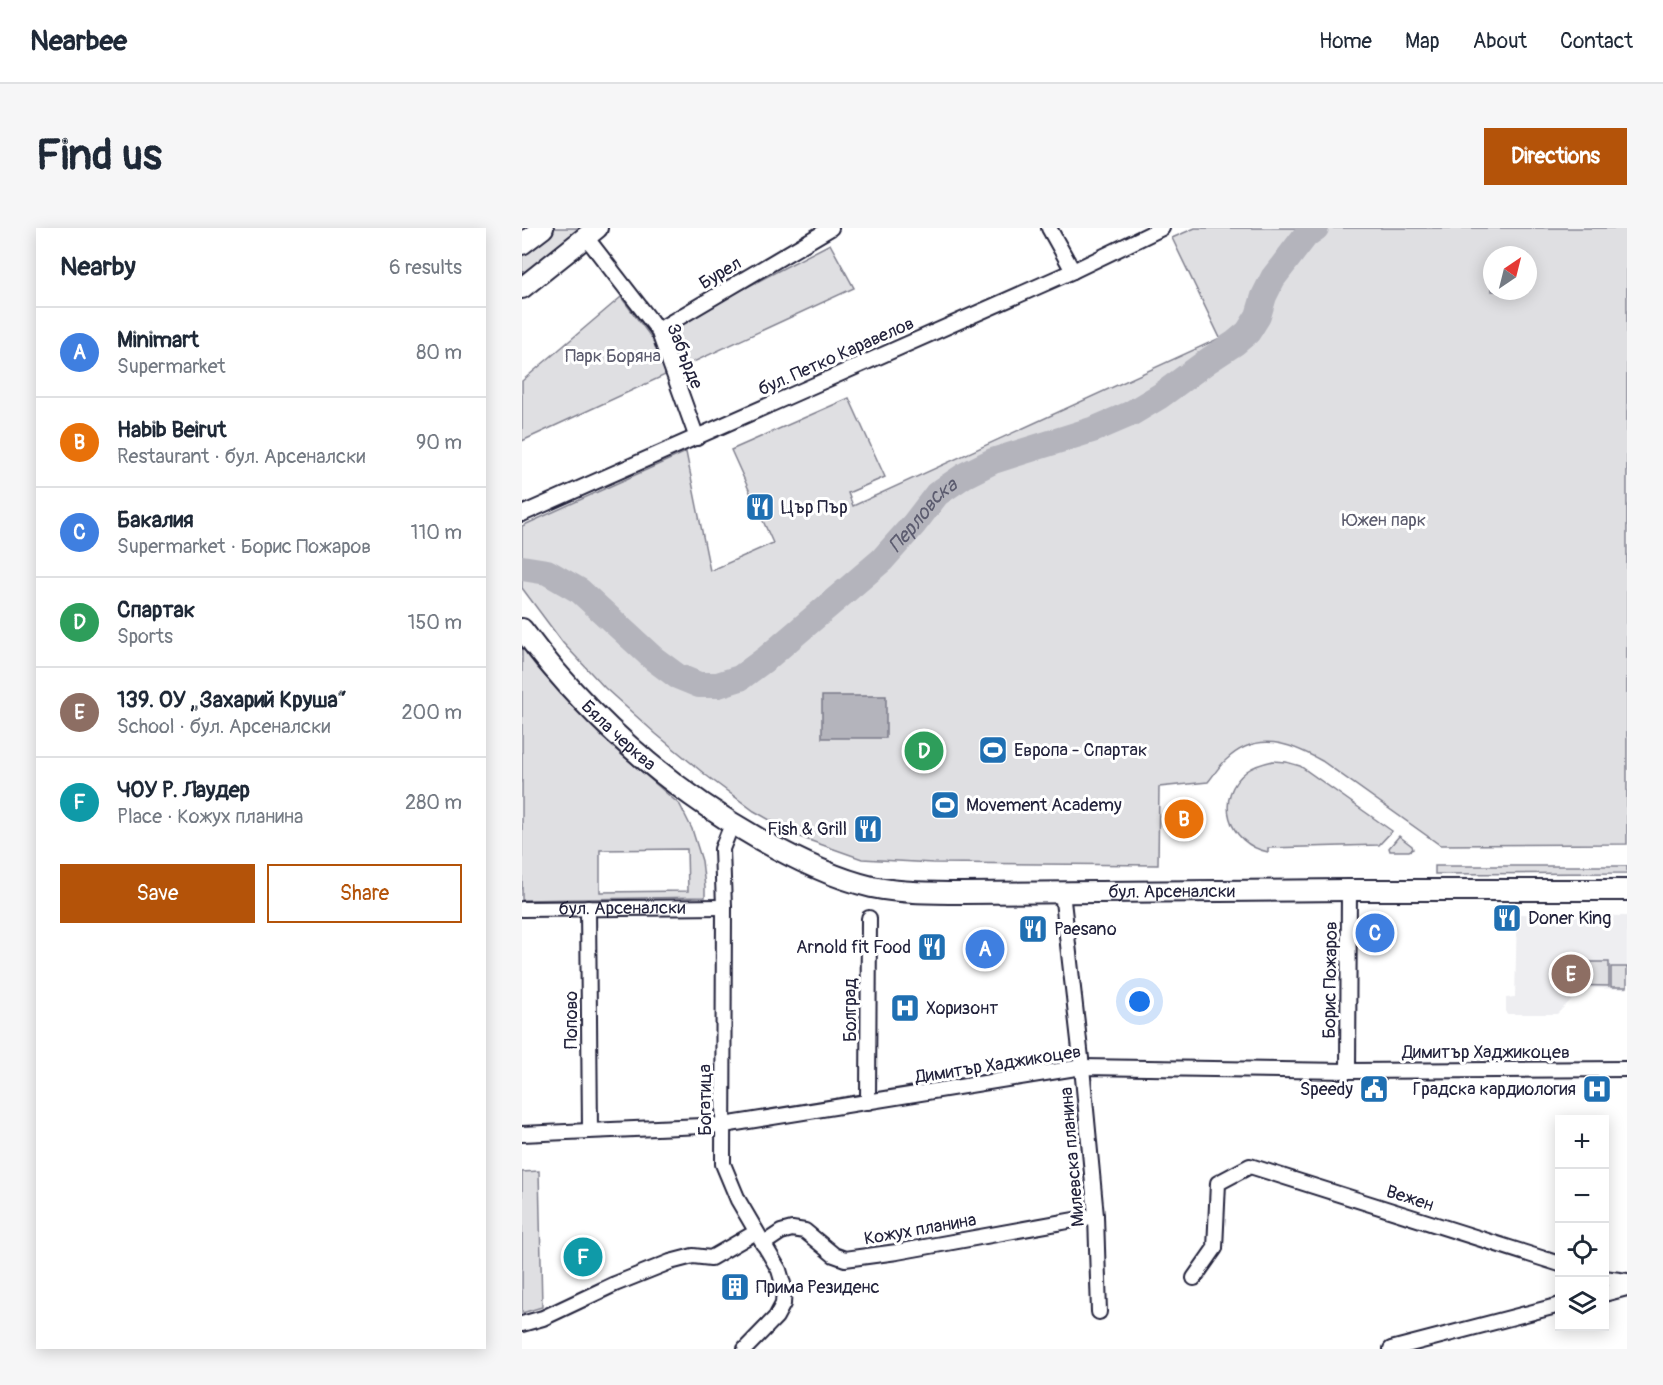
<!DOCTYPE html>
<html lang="en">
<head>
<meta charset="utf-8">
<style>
	body { margin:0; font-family:Pangolin,sans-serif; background:#f6f6f7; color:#1f2937 }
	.controls { position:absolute; right:18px; bottom:18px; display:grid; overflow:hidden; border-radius:0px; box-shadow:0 3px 15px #0003 }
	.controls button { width:54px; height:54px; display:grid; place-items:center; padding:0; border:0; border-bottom:2px solid #e0e1e3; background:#fff; color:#1f2937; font:30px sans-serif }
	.compass { position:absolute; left:961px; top:18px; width:54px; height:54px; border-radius:50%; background:#fff; box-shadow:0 3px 15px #0003; rotate:35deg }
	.you { position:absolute; left:618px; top:774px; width:21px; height:21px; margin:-15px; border:4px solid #fff; border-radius:50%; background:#1a73e8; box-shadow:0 0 0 9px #1a73e833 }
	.badge { display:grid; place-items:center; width:39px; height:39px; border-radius:50%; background:#b45309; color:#fff; font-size:20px; font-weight:700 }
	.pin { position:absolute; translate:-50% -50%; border:3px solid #fff; box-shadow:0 2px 6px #0006 }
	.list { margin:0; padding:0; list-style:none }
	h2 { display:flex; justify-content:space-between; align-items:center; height:78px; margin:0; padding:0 24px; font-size:26px }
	h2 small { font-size:20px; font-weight:400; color:#747a83 }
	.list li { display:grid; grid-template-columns:39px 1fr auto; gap:18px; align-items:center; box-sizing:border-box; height:90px; padding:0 24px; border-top:2px solid #e0e1e3 }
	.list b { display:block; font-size:22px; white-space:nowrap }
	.list p { margin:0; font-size:20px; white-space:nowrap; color:#747a83 }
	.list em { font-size:20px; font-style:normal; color:#747a83 }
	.actions { display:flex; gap:12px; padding:18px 24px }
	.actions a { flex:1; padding:14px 0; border:2px solid #b45309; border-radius:0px; text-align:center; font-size:21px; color:#b45309 }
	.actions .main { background:#b45309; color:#fff }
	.icon { flex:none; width:33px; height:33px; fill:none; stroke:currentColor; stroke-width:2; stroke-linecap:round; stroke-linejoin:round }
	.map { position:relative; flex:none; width:1105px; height:1121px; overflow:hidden; border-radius:0px }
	header { display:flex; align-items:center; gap:36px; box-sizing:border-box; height:84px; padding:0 30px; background:#fff; border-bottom:2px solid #e0e1e3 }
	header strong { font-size:28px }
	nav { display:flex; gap:33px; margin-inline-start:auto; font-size:21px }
	.intro { display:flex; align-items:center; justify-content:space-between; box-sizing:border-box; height:144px; padding:0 36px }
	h1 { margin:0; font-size:42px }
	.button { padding:15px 27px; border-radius:0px; background:#b45309; color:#fff; font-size:21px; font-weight:700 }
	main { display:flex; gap:36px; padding:0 36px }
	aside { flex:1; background:#fff; border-radius:0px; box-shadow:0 3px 15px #0003 }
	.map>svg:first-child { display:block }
	.built { fill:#eeeef1 }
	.green { fill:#dfdfe2; stroke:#80808e; stroke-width:1.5; fill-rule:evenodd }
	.water { fill:#b4b4bc; stroke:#7a7a88; stroke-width:1.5 }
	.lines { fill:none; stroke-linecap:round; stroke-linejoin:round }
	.river { stroke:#b4b4bc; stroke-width:26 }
	.street-casing { stroke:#22223b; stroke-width:18 }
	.secondary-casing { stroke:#22223b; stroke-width:24 }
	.street { stroke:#fff; stroke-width:14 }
	.secondary { stroke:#fff; stroke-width:20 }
	.labels { text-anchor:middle; stroke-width:6; stroke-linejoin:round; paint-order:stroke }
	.street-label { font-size:18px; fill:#22223b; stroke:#fff }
	.park-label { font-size:18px; fill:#5b5b6d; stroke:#fff }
	.poi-label { font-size:18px; fill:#22223b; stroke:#fff; text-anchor:start }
	.water-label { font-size:20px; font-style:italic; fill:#5c5c6f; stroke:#fff }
</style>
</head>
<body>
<header>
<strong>Nearbee</strong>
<nav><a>Home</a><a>Map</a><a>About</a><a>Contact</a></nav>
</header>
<div class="intro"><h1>Find us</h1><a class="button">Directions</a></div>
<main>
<aside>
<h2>Nearby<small>6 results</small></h2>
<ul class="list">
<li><span class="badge" style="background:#3f7fe0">A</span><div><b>Minimart</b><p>Supermarket</p></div><em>80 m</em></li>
<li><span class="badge" style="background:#e8710a">B</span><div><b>Habib Beirut</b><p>Restaurant · бул. Арсеналски</p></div><em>90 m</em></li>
<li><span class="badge" style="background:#3f7fe0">C</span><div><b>Бакалия</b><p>Supermarket · Борис Пожаров</p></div><em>110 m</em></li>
<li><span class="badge" style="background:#2e9e5b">D</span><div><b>Спартак</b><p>Sports</p></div><em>150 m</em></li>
<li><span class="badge" style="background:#8d6e63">E</span><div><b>139. ОУ „Захарий Круша“</b><p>School · бул. Арсеналски</p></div><em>200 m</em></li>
<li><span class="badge" style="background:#0f9aa8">F</span><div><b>ЧОУ Р. Лаудер</b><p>Place · Кожух планина</p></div><em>280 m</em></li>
</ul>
<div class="actions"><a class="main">Save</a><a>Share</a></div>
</aside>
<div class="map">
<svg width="1105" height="1121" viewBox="0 0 1105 1121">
	<rect width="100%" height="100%" fill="#fff"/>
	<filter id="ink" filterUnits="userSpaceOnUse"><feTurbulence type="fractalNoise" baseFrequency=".0167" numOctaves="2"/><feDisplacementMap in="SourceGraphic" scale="12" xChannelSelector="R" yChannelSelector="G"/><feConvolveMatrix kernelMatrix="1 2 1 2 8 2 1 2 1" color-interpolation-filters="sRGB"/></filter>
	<g filter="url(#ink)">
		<path class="built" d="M995,686L1105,688V761L1061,760L1035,786H984V770L993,769Z"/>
		<g class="green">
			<path d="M30,0H67L0,53V23Z"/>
			<path d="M673,0H1105V616L918,617L800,533C768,515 735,502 704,532C697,538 692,547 686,554L637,559L636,637L411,635L340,631L278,609L232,583L185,548L134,506L83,460L41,415L0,360V298L164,224L188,343L251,315L209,222L327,170L363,249L326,265L331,278L698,110L650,10ZM970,27H1006V63H970Z"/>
			<path d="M308,16L332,60L0,213V153L99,69L129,109Z"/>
			<path d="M0,419L14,438L81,510L158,577L170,601L180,633L183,659V669L0,672ZM165,621L166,663L78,664V622Z"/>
			<path d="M751,533L764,534L778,538L870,603L857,617L746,620V624C706,616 691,569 725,543C733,537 742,535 751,533Z"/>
			<path d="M877,608L890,618L891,621L887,623H868L867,620Z"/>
			<path d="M913,638H1105V645L913,646Z"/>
			<path d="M1044,734H1087V758L1044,757Z"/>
			<rect x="1089" y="739" width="16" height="20"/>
			<path d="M17,943L20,1079L0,1085V944Z"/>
		</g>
		<rect class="water" x="300" y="468" width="64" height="42"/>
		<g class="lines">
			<path class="river" id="s1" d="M0,340L25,344L58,363L132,431L155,448L177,457H196L218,450L245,430L360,332L392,296L415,266L443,247L471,233L573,201L608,186L638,168L687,132L713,115L726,104L736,88L742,68L751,50L784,7L794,0"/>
			<g class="street-casing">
				<g id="street">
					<path d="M527,0L551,43"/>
					<path d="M64,9L136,102L175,210"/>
					<path d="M136,102L309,0"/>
					<path d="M0,286L551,43L640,0"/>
					<path d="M210,596L200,621L202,679L201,936L216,972L257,1042L262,1059L261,1076L254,1089L223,1121"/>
					<path d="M540,664L560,839L574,988L577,1084"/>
					<path d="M66,680L68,902"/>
					<path id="s2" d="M0,681L202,679"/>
					<path d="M826,843L827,662"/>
					<path d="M346,874L347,690"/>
					<path d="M0,906L202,897L560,839L826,843L1105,841"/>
					<path d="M241,1016L259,1004L270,1001L283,1003L312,1027L323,1031L375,1024L574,988"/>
					<path d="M672,1050L693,1020L696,955L728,938L1038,1036"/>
					<path d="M1082,1050L1105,1053"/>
					<path d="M1082,1066L1105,1060"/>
					<path d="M0,1096L21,1090L93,1056L148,1034L171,1028L189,1030L234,1004"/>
					<path d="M869,1121L1038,1077"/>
				</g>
			</g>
			<g class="secondary-casing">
				<g id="secondary">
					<path d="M0,16L21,0"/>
					<path d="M0,60L75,0"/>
					<path id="s3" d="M0,401C64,487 144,558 237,611C273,631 311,650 350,659C380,665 411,665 441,665L827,662H1105"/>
				</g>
			</g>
			<use href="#street" class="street"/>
			<use href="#secondary" class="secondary"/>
		</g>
	</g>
	<defs>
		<g id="restaurant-square" transform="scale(1.5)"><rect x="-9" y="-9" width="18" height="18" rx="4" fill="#1f6fb2" stroke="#fff"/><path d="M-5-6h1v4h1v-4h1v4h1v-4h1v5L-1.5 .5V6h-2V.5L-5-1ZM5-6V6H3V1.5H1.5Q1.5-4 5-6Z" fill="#fff"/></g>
		<g id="stadium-square" transform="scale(1.5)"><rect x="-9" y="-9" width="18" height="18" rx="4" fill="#1f6fb2" stroke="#fff"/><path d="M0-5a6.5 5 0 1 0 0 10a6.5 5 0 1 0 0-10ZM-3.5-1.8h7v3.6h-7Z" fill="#fff"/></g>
		<g id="hospital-square" transform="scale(1.5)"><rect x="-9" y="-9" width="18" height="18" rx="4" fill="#1f6fb2" stroke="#fff"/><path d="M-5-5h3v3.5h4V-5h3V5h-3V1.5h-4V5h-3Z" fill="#fff"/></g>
		<g id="civic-square" transform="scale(1.5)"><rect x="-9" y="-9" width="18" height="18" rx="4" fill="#1f6fb2" stroke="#fff"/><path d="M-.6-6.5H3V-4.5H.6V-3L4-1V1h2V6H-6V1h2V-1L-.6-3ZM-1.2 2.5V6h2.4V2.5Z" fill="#fff"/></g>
		<g id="building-square" transform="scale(1.5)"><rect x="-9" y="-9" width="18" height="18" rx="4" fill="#1f6fb2" stroke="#fff"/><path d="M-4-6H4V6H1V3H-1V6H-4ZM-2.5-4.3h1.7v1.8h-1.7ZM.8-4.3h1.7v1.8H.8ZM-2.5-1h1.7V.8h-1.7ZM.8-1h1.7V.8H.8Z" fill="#fff"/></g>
	</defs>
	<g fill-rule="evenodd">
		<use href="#restaurant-square" x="238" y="279"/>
		<use href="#stadium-square" x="471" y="522"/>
		<use href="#stadium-square" x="423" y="577"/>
		<use href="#restaurant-square" x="346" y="601"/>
		<use href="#restaurant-square" x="985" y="690"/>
		<use href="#restaurant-square" x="511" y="701"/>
		<use href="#restaurant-square" x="410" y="719"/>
		<use href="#hospital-square" x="383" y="780"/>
		<use href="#civic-square" x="852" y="861"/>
		<use href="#hospital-square" x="1075" y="861"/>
		<use href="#building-square" x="213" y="1059"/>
	</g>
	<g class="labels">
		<g class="street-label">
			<text transform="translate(198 45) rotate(-31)" y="6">Бурел</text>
			<text transform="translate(163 128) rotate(68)" y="6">Забърде</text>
			<text transform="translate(314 128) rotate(-24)" y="6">бул. Петко Каравелов</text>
			<text dy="6" stroke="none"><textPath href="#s3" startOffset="144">Бяла черква</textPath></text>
			<text dy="6" stroke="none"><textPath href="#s3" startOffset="742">бул. Арсеналски</textPath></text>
			<text dy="6" stroke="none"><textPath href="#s2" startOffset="100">бул. Арсеналски</textPath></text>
			<text transform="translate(808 752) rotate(-89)" y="6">Борис Пожаров</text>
			<text transform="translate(328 782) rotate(-90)" y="6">Болград</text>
			<text transform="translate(49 792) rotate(-90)" y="6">Попово</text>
			<text x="964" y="830">Димитър Хаджикоцев</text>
			<text transform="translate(476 836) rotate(-9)" y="6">Димитър Хаджикоцев</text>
			<text transform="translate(183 872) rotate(-90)" y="6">Богатица</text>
			<text transform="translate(550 929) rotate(-95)" y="6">Милевска планина</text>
			<text transform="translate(888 970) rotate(18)" y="6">Вежен</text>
			<text transform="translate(398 1001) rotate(-10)" y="6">Кожух планина</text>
		</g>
		<g class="park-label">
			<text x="91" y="134">Парк Боряна</text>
			<text x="862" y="298">Южен парк</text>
		</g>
		<g class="poi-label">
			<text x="259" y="285">Цър Пър</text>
			<text x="492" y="528">Европа - Спартак</text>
			<text x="444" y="583">Movement Academy</text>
			<text x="325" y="607" text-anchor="end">Fish &amp; Grill</text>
			<text x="1006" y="696">Doner King</text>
			<text x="532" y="707">Paesano</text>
			<text x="389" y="725" text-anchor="end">Arnold fit Food</text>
			<text x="404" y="786">Хоризонт</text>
			<text x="831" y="867" text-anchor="end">Speedy</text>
			<text x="1054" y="867" text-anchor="end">Градска кардиология</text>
			<text x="234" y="1065">Прима Резиденс</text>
		</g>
		<g class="water-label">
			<text dy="7" stroke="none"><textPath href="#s1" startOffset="504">Перловска</textPath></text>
		</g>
	</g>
</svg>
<div class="controls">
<button>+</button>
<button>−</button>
<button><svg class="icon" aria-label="locate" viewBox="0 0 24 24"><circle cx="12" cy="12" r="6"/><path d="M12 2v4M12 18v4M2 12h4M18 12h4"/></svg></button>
<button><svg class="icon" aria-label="layers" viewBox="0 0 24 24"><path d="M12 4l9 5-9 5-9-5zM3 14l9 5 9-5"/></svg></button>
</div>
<svg class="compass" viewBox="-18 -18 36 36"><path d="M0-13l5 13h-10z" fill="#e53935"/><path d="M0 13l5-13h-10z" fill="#747a83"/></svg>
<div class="you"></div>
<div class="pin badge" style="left:463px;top:721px;background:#3f7fe0">A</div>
<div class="pin badge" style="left:662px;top:591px;background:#e8710a">B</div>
<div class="pin badge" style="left:853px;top:705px;background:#3f7fe0">C</div>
<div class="pin badge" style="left:402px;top:523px;background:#2e9e5b">D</div>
<div class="pin badge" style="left:1049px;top:746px;background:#8d6e63">E</div>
<div class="pin badge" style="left:61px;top:1029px;background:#0f9aa8">F</div>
</div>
</main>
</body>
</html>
